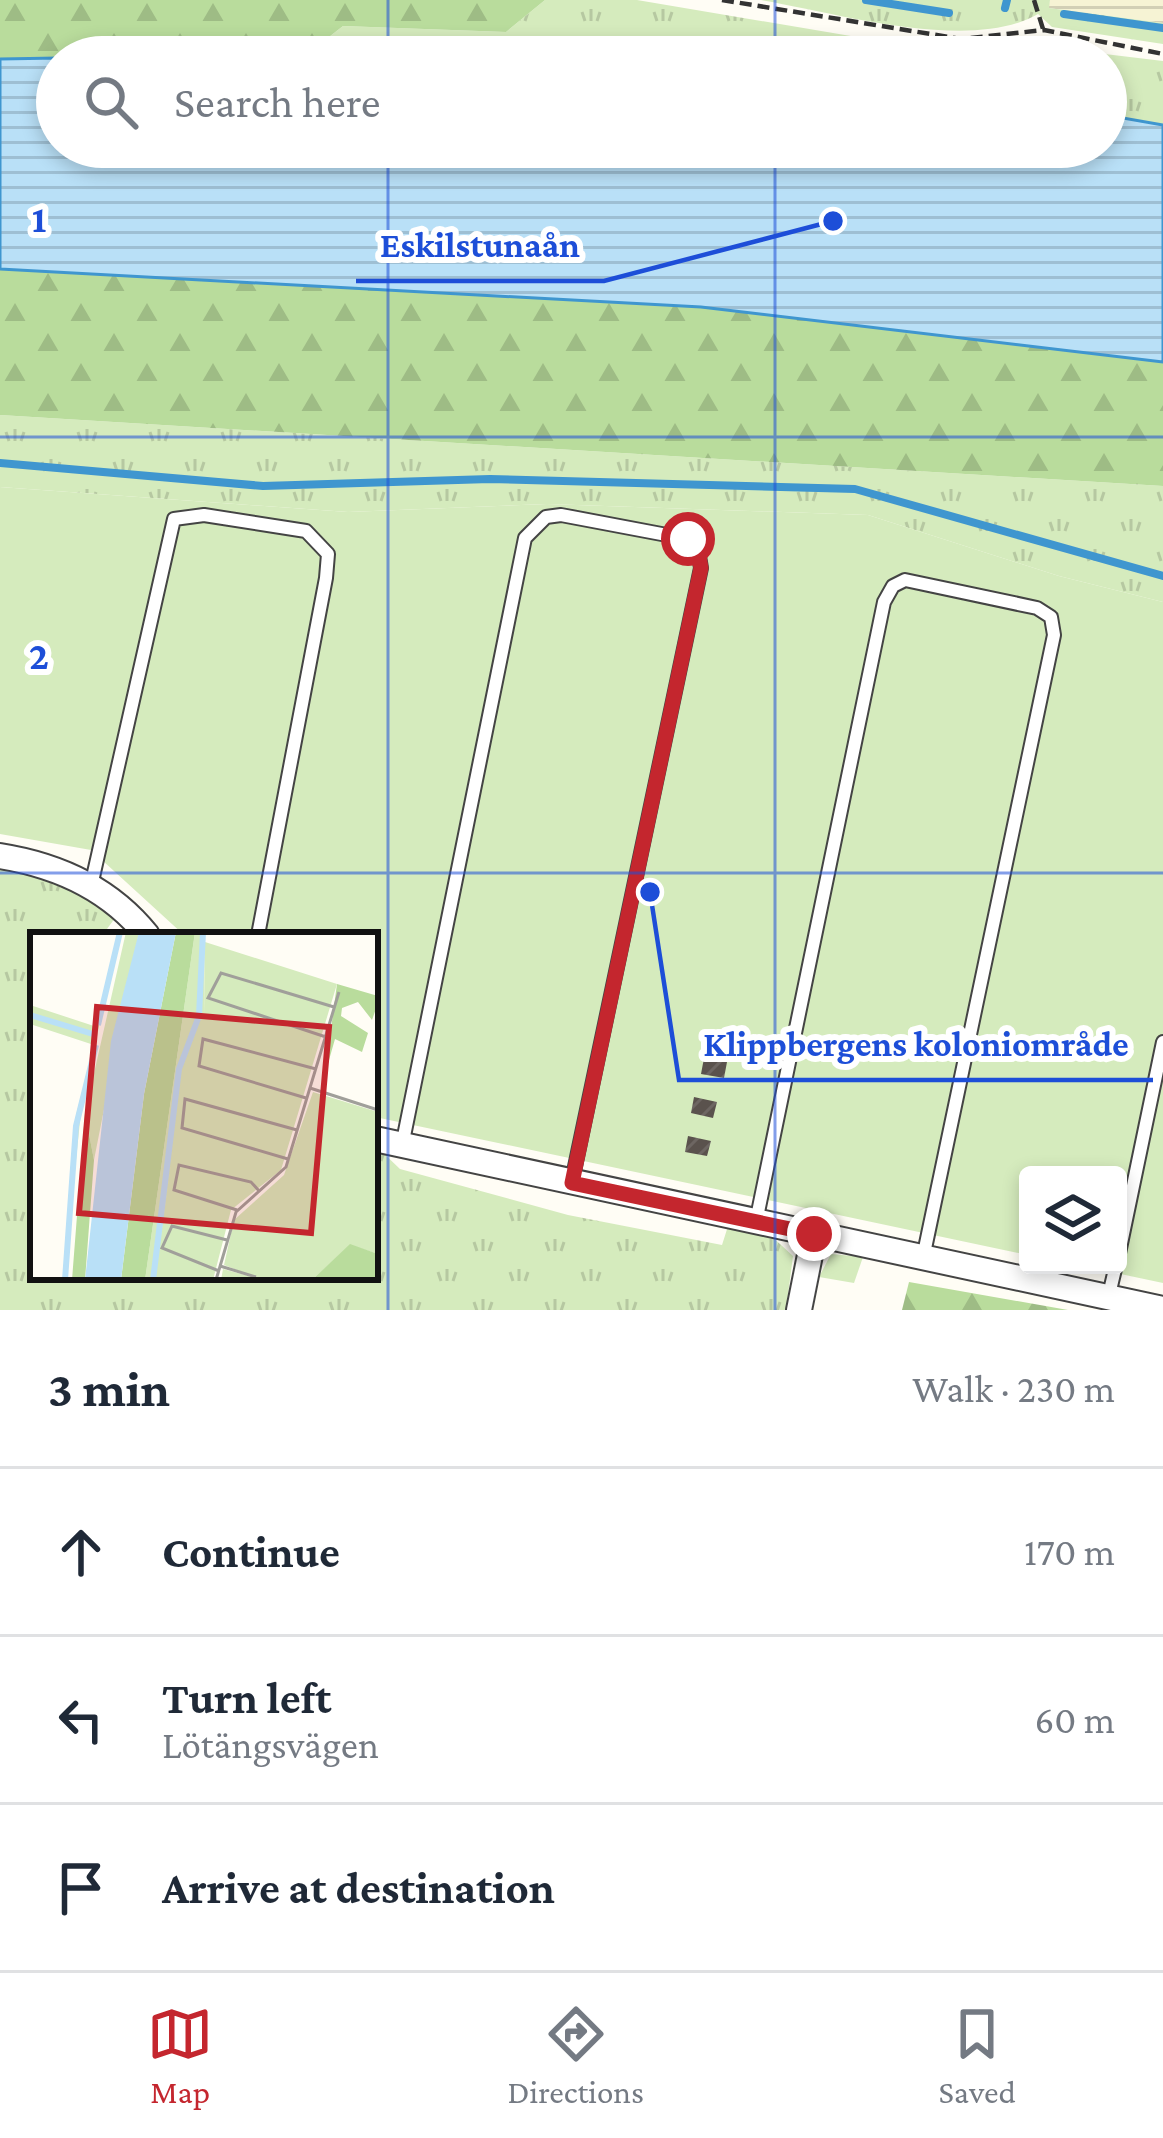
<!DOCTYPE html>
<html lang="en">
<head>
<meta charset="utf-8">
<style>
	body { margin:0; font-family:"Crimson Pro",serif; background:#f2f2f3; color:#1f2937 }
	.controls { position:absolute; right:36px; bottom:36px; display:grid; overflow:hidden; border-radius:12px; box-shadow:0 6px 18px #0003 }
	.controls button { width:108px; height:108px; display:grid; place-items:center; padding:0; border:0; border-bottom:3px solid #e0e1e3; background:#fff; color:#1f2937; font:60px sans-serif }
	.stop { position:absolute; width:36px; height:36px; margin:-27px; border:9px solid #c4262e; border-radius:50%; background:#fff }
	.stop.end { background:#c4262e; border-color:#fff; box-shadow:0 3px 12px #0008 }
	.list { margin:0; padding:0; list-style:none }
	h2 { display:flex; justify-content:space-between; align-items:center; height:156px; margin:0; padding:0 48px; font-size:51px }
	h2 small { font-size:39px; font-weight:400; color:#747a83 }
	.list li { display:grid; grid-template-columns:78px 1fr auto; gap:36px; align-items:center; box-sizing:border-box; height:168px; padding:0 48px; border-top:3px solid #e0e1e3 }
	.list b { display:block; font-size:45px; white-space:nowrap }
	.list p { margin:0; font-size:39px; white-space:nowrap; color:#747a83 }
	.list em { font-size:39px; font-style:normal; color:#747a83 }
	.icon { flex:none; width:66px; height:66px; fill:none; stroke:currentColor; stroke-width:2; stroke-linecap:round; stroke-linejoin:round }
	.map { position:relative; flex:none; width:1163px; height:1310px; overflow:hidden }
	.search { position:absolute; background:#fff; box-shadow:0 6px 18px #0003; left:36px; right:36px; top:36px; height:132px; display:flex; align-items:center; gap:30px; box-sizing:border-box; padding:0 42px; border-radius:66px; color:#747a83; font-size:45px }
	.sheet { height:660px; background:#fff }
	nav { display:flex; justify-content:space-around; align-items:center; box-sizing:border-box; height:168px; border-top:3px solid #e0e1e3; background:#fff; font-size:33px; color:#747a83 }
	nav a { display:grid; justify-items:center; gap:6px }
	nav .on { color:#c4262e }
	.map>svg:first-child { display:block }
	.farmland { fill:url(#farmland-rules) }
	.grass { fill:url(#grass-tufts) }
	.forest { fill:url(#forest-firs) }
	.garden { fill:#d5ebbd }
	.water { fill:url(#water-rules); stroke:#3f96cf; stroke-width:3 }
	.lines { fill:none; stroke-linecap:round; stroke-linejoin:round }
	.stream { stroke:#3f96cf; stroke-width:8 }
	.building { fill:url(#building-hatch) }
	.lane-casing { stroke:#444; stroke-width:16 }
	.street-casing { stroke:#444; stroke-width:28 }
	.path { stroke:#333; stroke-width:4.5; stroke-dasharray:12 6; stroke-linecap:butt }
	.lane { stroke:#fff; stroke-width:12 }
	.street { stroke:#fff; stroke-width:24 }
	.route { stroke:#c4262e; stroke-width:15 }
	.grid { fill:none; stroke:#1d4ed8; stroke-width:3; stroke-opacity:0.55 }
	.inset-river { fill:none; stroke:#b9e0f7; stroke-width:6 }
	.inset-road { fill:none; stroke:#a09f9a; stroke-width:3 }
	.view { fill:#c4262e; fill-opacity:0.15; stroke:#c4262e; stroke-width:6 }
	.inset-edge { fill:none; stroke:#111; stroke-width:6 }
	.grid-label { font-size:39px; text-anchor:middle; font-weight:bold; fill:#1d4ed8; stroke:#fff; stroke-width:12; stroke-linejoin:round; paint-order:stroke }
	.leader { fill:none; stroke:#1d4ed8; stroke-width:4.5 }
	.callout-dot { fill:#1d4ed8; stroke:#fff; stroke-width:4.5 }
	.callout-label { font-size:36px; text-anchor:middle; font-weight:bold; fill:#1d4ed8; stroke:#fff; stroke-width:12; stroke-linejoin:round; paint-order:stroke }
</style>
</head>
<body>
<div class="map">
<svg width="1163" height="1310" viewBox="0 0 1163 1310">
	<defs>
		<pattern id="farmland-rules" width="6" height="5" patternUnits="userSpaceOnUse" patternTransform="scale(3)"><rect width="6" height="5" fill="#f6f3d4"/><path d="M0 2.5h6" fill="none" stroke="#d2cfb5"/></pattern>
		<pattern id="grass-tufts" width="24" height="20" patternUnits="userSpaceOnUse" patternTransform="scale(3)"><rect width="24" height="20" fill="#d5ebbd"/><path d="M3 7l-1-3M5 7V3M7 7l1-3M15 17l-1-3M17 17v-4M19 17l1-3" fill="none" stroke="#b6c8a1"/></pattern>
		<pattern id="forest-firs" width="22" height="20" patternUnits="userSpaceOnUse" patternTransform="scale(3)"><rect width="22" height="20" fill="#b9dc9c"/><path d="M5 1l3.5 6h-7zM16 11l3.5 6h-7z" fill="#9ebc85"/></pattern>
		<pattern id="water-rules" width="6" height="5" patternUnits="userSpaceOnUse" patternTransform="scale(3)"><rect width="6" height="5" fill="#b9e0f7"/><path d="M0 2.5h6" fill="none" stroke="#9ebfd3"/></pattern>
		<pattern id="building-hatch" width="6" height="6" patternUnits="userSpaceOnUse" patternTransform="scale(3)"><rect width="6" height="6" fill="#5a524d"/><path d="M-1 1l2-2M0 6l6-6M5 7l2-2" fill="none" stroke="#6d6662"/></pattern>
	</defs>
	<rect width="100%" height="100%" fill="#fffdf5"/>
	<path class="farmland" d="M1050,0H1163V23L1048,8Z"/>
	<g class="grass">
		<path d="M545,0H637L975,57L306,55L343,26L506,32Z"/>
		<path d="M761,0H1050L1049,8L1163,23V44L1052,27L1038,14C971,53 837,13 761,0Z"/>
		<path d="M1030,45L1163,61V125L1106,115V57H985Z"/>
		<path d="M0,415L1163,486V602L1059,576L868,515L547,504L348,512L0,487Z"/>
		<path d="M0,865L33,872L118,914L107,929L112,935H33V1277H375V1145L400,1169L568,1215L722,1245L729,1223L768,1233L793,1256L786,1310H0Z"/>
		<path d="M831,1254L863,1257L854,1283L819,1277Z"/>
	</g>
	<g class="forest">
		<path d="M0,0H545L506,32L343,26L306,55L0,61Z"/>
		<path d="M0,269L701,307L1163,362V486L0,415Z"/>
		<path d="M909,1282L1068,1310H902Z"/>
	</g>
	<path class="garden" d="M0,487L348,512L547,504L868,515L1059,576L1163,602V1283L1078,1265H1118V1175H1028V1255L375,1117V935H184L91,850L0,834Z"/>
	<path class="water" d="M57,58V147H1106V115L1163,125V362L701,307L0,269V59Z"/>
	<g class="lines">
		<g class="stream">
			<path d="M866,0L949,13"/>
			<path d="M1005,8L1007,0"/>
			<path d="M1064,14L1163,28"/>
			<path d="M0,463L263,486L490,479L855,489L1163,576"/>
		</g>
	</g>
	<g class="building">
		<path d="M704,1058L727,1062L724,1078L701,1074Z"/>
		<path d="M694,1097L717,1102L713,1118L691,1113Z"/>
		<path d="M688,1136L711,1141L707,1156L685,1152Z"/>
	</g>
	<g class="lines">
		<g class="lane-casing">
			<g id="lane">
				<path d="M91,886L174,519L204,515L306,531L328,554L326,578L258,935"/>
				<path d="M402,1146L525,538L546,517L561,515L688,539L698,550L701,568L572,1181"/>
				<path d="M756,1222L884,602L893,586L905,580L1037,608L1051,617L1054,635L923,1258"/>
				<path d="M1118,1258L1163,1042"/>
				<path d="M1108,1299L1116,1265"/>
			</g>
		</g>
		<g class="street-casing">
			<g id="street">
				<path d="M0,856C57,865 110,889 147,935"/>
				<path d="M375,1139L1163,1309"/>
				<path d="M799,1310L814,1235"/>
			</g>
		</g>
		<g class="path">
			<path d="M722,0L961,39L1044,30L1163,54"/>
			<path d="M1034,0L1043,29"/>
		</g>
		<use href="#lane" class="lane"/>
		<use href="#street" class="street"/>
	</g>
	<g class="lines">
		<path class="route" d="M688,539L698,550L701,568L572,1183L814,1234"/>
	</g>
	<path class="grid" d="M388,0V57M775,0V57M388,147V1310M775,147V1310M0,437H1163M0,873H1163"/>
	<g transform="translate(30 932)">
		<rect width="348" height="348" fill="#fffdf5"/>
		<path d="M88,0L50,189L34,348L46,183L64,113L0,92V73L67,95ZM96,0H109L64,228L55,181ZM165,0H175L174,82L147,192L125,348H115ZM283,160L348,180V322L320,313L282,348H191L193,337L230,347L194,333L204,288L254,243Z" fill="#d5ebbd"/>
		<path d="M146,0H165L115,348H91L114,162ZM307,52L348,64V71L342,88L328,70L312,76L311,84L338,101L332,120L305,107L295,142ZM55,181L64,228L55,348H42ZM320,312L348,322V348H282Z" fill="#b9dc9c"/>
		<path d="M175,10L307,52L251,238L201,278L183,348H125L154,135L174,82Z" fill="#d5ebbd"/>
		<path d="M109,0H146L114,162L91,348H55L81,109Z" fill="#b9e0f7"/>
		<path class="inset-river" d="M0,83L66,103M68,93L90,0M35,348L46,194L66,113M123,348L149,137L169,84L173,0"/>
		<path class="inset-road" d="M296,105L178,66L191,41L304,75M280,156L348,178M276,166L169,134L173,107L286,137M258,227L152,196L155,167L267,198M207,278L144,258L149,233L221,250L230,260M190,334L226,345M189,339L132,316L142,294L197,308M186,348L206,280L256,235L309,60"/>
		<path class="view" d="M67,75L299,95L281,301L49,281Z"/>
		<rect width="348" height="348" class="inset-edge"/>
	</g>
	<g class="grid-label">
		<text x="39" y="232">1</text>
		<text x="39" y="669">2</text>
	</g>
	<path class="leader" d="M833 221L604 281H356M650 892L679 1080H1153"/>
	<g class="callout-dot">
		<circle cx="833" cy="221" r="12"/>
		<circle cx="650" cy="892" r="12"/>
	</g>
	<g class="callout-label">
		<text x="480" y="257">Eskilstunaån</text>
		<text x="916" y="1056">Klippbergens koloniområde</text>
	</g>
</svg>
<div class="controls">
<button><svg class="icon" aria-label="layers" viewBox="0 0 24 24"><path d="M12 4l9 5-9 5-9-5zM3 14l9 5 9-5"/></svg></button>
</div>
<div class="stop" style="left:688px;top:539px"></div>
<div class="stop end" style="left:814px;top:1234px"></div>
<div class="search"><svg class="icon" aria-label="search" viewBox="0 0 24 24"><circle cx="10" cy="10" r="6"/><path d="M15 15l6 6"/></svg>Search here</div>
</div>
<section class="sheet">
<h2>3 min<small>Walk · 230 m</small></h2>
<ul class="list">
<li><svg class="icon" aria-label="ahead" viewBox="0 0 24 24"><path d="M12 20V5M6 11l6-6 6 6"/></svg><div><b>Continue</b></div><em>170 m</em></li>
<li><svg class="icon" aria-label="left" viewBox="0 0 24 24"><path d="M17 20v-9H6M10 6l-5 5 5 5"/></svg><div><b>Turn left</b><p>Lötängsvägen</p></div><em>60 m</em></li>
<li><svg class="icon" aria-label="arrive" viewBox="0 0 24 24"><path d="M6 21V4h12l-3 4 3 4H6"/></svg><div><b>Arrive at destination</b></div></li>
</ul>
</section>
<nav>
<a class="on"><svg class="icon" aria-label="map" viewBox="0 0 24 24"><path d="M3 6l6-2 6 2 6-2v14l-6 2-6-2-6 2zM9 4v14M15 6v14"/></svg>Map</a>
<a><svg class="icon" aria-label="directions" viewBox="0 0 24 24"><path d="M12 3l9 9-9 9-9-9zM9 14v-3h6M13 9l2 2-2 2"/></svg>Directions</a>
<a><svg class="icon" aria-label="saved" viewBox="0 0 24 24"><path d="M7 4h10v16l-5-4-5 4z"/></svg>Saved</a>
</nav>
</body>
</html>
